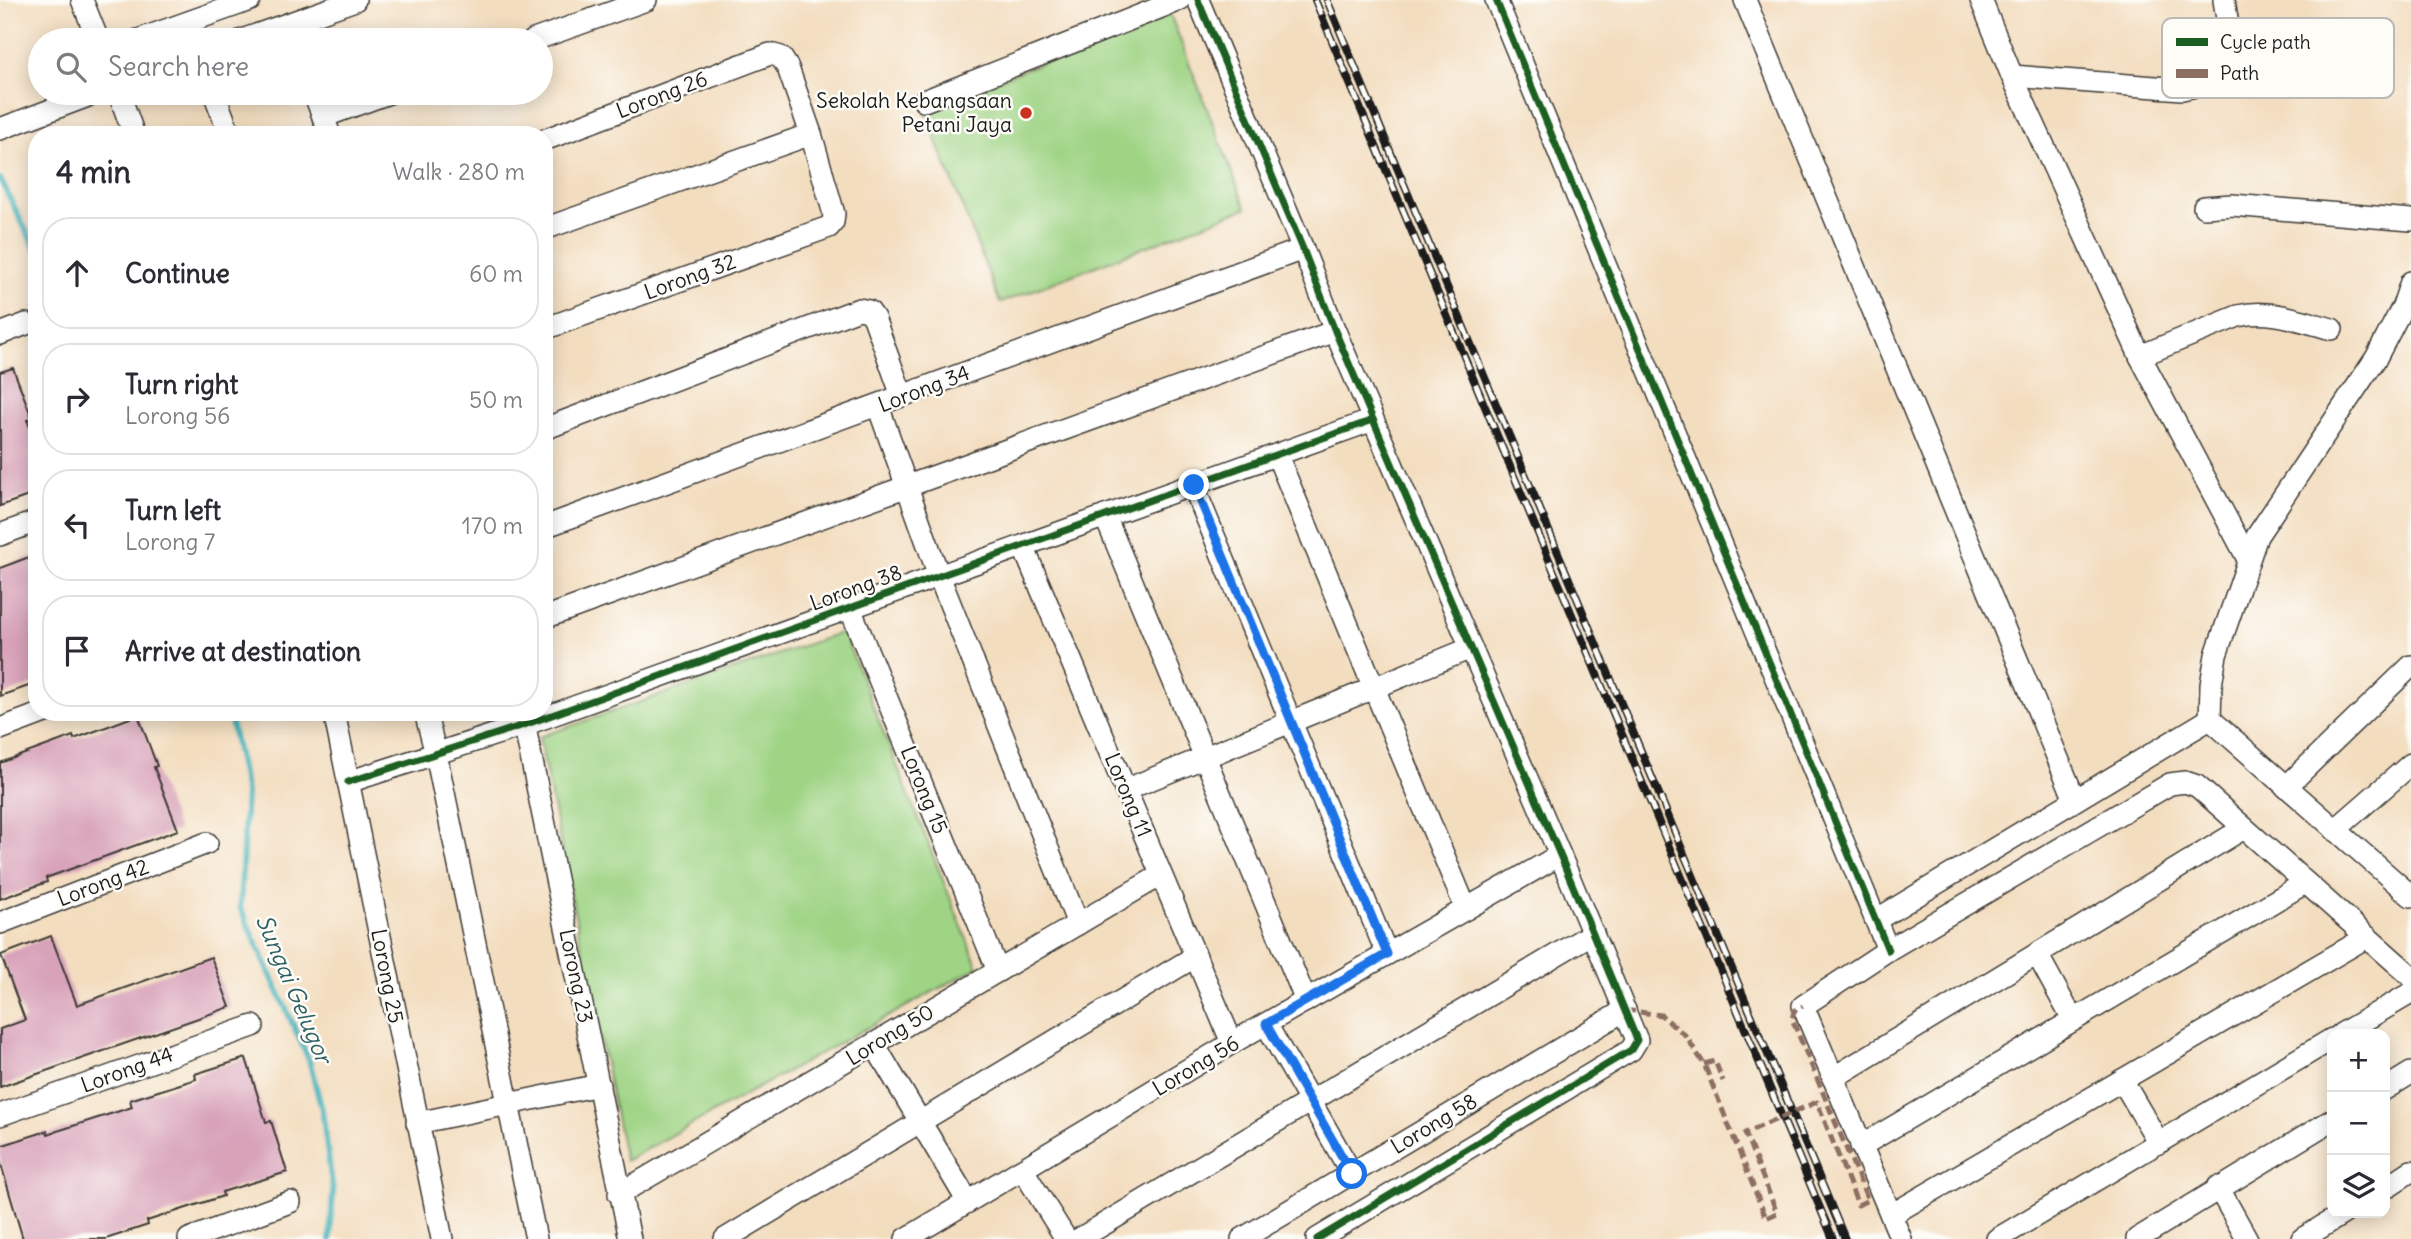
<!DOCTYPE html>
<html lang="en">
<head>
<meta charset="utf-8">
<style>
	body { margin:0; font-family:Delius,sans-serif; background:#f7f7f7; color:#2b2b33 }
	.controls { position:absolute; right:21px; bottom:21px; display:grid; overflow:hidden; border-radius:14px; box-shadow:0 4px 18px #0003 }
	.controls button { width:63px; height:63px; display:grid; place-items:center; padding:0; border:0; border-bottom:2px solid #e1e1e2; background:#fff; color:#2b2b33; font:35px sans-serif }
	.stop { position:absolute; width:21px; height:21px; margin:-16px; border:5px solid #1a73e8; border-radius:50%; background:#fff }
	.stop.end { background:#1a73e8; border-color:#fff; box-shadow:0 2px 7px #0008 }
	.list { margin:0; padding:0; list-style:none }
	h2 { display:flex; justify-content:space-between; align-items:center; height:91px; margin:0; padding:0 28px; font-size:30px }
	h2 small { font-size:23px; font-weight:400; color:#7c7c81 }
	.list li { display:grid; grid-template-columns:46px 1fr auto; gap:21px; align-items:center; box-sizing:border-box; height:112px; margin:0 14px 14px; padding:0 14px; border:2px solid #e1e1e2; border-radius:28px }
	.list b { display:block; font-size:26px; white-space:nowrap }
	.list p { margin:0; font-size:23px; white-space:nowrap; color:#7c7c81 }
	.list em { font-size:23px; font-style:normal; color:#7c7c81 }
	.icon { flex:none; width:38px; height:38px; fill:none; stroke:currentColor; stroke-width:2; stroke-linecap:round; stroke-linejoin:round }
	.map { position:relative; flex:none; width:2411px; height:1239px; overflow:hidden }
	.search { position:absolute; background:#fff; box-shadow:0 4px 18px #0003; left:28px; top:28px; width:525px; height:77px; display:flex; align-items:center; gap:18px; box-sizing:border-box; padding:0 24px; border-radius:38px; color:#7c7c81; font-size:26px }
	.panel { position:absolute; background:#fff; box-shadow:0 4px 18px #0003; left:28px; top:126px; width:525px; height:595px; border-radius:28px }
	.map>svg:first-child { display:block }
	.green { fill:#9fd485; stroke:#5e7850; stroke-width:2 }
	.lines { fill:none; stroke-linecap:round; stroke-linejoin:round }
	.stream { stroke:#41b1ba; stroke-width:6 }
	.building { fill:#d8a2b9 }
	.minor-casing { stroke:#3c3934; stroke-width:24 }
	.minor { stroke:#fff; stroke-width:21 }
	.rail-casing { stroke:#1c1c1c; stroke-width:8 }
	.rail { stroke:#fdfcf7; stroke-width:5; stroke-dasharray:16; stroke-linecap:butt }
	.quiet { stroke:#8d6e63; stroke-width:5; stroke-dasharray:10 5; stroke-linecap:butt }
	.cycleway-casing { stroke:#fdfcf7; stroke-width:11 }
	.cycleway { stroke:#1b5e20; stroke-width:7 }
	.route { stroke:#1a73e8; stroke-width:9 }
	.poi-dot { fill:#c8321e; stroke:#fdfcf7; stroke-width:2.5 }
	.labels { text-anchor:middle; stroke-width:5; stroke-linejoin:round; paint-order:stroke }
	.street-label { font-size:21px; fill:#1c1c1c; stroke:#fdfcf7 }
	.poi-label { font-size:21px; fill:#1c1c1c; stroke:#fdfcf7; text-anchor:end }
	.water-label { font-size:23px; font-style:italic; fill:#2d5f63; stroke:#fdfcf7 }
	.key { fill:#fdfcf7; stroke:#bab9b5; stroke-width:2 }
	.key-label { font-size:19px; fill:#1c1c1c }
</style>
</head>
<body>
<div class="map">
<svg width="2411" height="1239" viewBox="0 0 2411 1239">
	<rect width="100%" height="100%" fill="#fdfcf7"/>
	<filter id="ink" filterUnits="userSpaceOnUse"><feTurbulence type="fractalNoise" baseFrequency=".0143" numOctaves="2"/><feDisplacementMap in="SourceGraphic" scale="14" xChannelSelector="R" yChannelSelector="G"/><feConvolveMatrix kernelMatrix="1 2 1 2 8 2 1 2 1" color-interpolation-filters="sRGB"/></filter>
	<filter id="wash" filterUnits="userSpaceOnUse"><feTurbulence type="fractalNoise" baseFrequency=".00686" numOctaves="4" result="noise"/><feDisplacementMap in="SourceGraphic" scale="28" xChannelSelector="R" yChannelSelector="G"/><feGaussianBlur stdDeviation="1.57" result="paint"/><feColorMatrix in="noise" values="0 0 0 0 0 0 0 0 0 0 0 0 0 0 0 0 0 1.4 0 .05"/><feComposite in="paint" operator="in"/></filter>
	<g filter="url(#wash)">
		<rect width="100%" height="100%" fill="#f3ddbf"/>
		<g class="green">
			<path d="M1170,14L1246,208L1000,303L924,108Z"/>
			<path d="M843,632L978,967L625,1161L539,737Z"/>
		</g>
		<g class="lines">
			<g class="stream">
				<path d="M0,179L37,252"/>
				<path d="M229,712L246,793L240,907L309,1060L322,1110L333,1192L330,1239"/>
			</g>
		</g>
		<g id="blocks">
			<g class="building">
				<path d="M13,368L32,418L27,420L37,444V493L0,506V372Z"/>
				<path d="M37,554V683L0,696V568Z"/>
				<path d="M138,715L157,766L154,767L178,830L46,878L47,882L0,899V763L73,736L74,739Z"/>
				<path d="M51,936L77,1005L211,957L230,1007L0,1087V1029L25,1020L1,955Z"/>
				<path d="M246,1058L266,1122L271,1121L287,1172L222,1192L223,1196L147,1221L148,1225L106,1239H23L0,1161V1146L47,1131L48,1134L132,1107L130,1100L196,1079L195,1074Z"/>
			</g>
		</g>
	</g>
	<g filter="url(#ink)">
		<use href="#blocks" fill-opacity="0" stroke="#3c3934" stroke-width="2"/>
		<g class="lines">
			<g class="minor-casing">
				<g id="minor">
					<path d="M82,0L98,40"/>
					<path d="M1198,0L1303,249L1335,331L1560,855L1637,1040L1631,1050L1317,1239"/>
					<path d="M1496,0L1888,950"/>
					<path d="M1745,0L2075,800"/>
					<path d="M1981,0L2012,76L2140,356L2248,559"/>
					<path d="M138,40L250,0"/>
					<path d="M242,40L355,0"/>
					<path d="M534,40L646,0"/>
					<path d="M2012,76L2182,89L2210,83L2228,70L2231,61V44L2224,0"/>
					<path d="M119,93L134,135"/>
					<path d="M214,93L230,135"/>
					<path d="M314,93L330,135"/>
					<path d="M924,101L1179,0"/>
					<path d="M323,117L389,93"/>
					<path d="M0,129L96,93"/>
					<path d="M544,140L770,54L781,57L788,68L811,134L834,214L833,222L829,227L544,329"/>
					<path d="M2204,207L2232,205L2411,220"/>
					<path d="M544,229L811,134"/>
					<path d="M0,334L26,324"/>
					<path d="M2140,356L2238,316C2269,308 2301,321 2332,329"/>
					<path d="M878,406L939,576L1078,924"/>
					<path d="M544,429L859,309L869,311L874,318L902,396"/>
					<path d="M1277,455L1466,909"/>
					<path d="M1193,485L1387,954"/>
					<path d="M1105,516L1306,1001"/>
					<path d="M544,527L1303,249"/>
					<path d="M0,535L37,521"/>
					<path d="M1023,546L1232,1043"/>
					<path d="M850,608L998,971"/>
					<path d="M544,618L1335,331"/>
					<path d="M334,712L442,1239"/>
					<path d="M425,712L436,754L536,1239"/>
					<path d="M522,713L630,1239"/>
					<path d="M2210,719L2211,685L2216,655L2257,536L2376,358L2403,306L2411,282"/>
					<path d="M2210,719L2411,896"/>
					<path d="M0,729L45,712"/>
					<path d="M348,782L524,725L1373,420"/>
					<path d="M2286,787L2411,666"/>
					<path d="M1125,790L1471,648"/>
					<path d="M2335,830L2411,764"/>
					<path d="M1876,920L2210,719"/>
					<path d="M0,923L207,843"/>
					<path d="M2037,954L2073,1020"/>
					<path d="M1266,1024L1352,1174"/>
					<path d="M2341,1034L2411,993"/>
					<path d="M874,1044L968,1202"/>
					<path d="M1833,1078L2244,828"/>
					<path d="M2122,1080L2159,1143"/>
					<path d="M2385,1089L2411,1073"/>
					<path d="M0,1115L253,1026"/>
					<path d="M417,1123L599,1085"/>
					<path d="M1861,1146L2305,883"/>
					<path d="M1023,1170L1066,1239"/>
					<path d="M2218,1187L2247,1239"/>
					<path d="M2385,1188L2411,1171"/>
					<path d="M619,1194L1161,875"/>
					<path d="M1891,1215L2367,937"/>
					<path d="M189,1239L290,1202"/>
					<path d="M725,1239L1196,956"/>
					<path d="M906,1239L1232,1043L1560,855"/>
					<path d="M1079,1239L1593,933"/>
					<path d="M1242,1239L1625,1010"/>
					<path d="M1901,1239L1803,1006L1888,950L2170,784L2185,782L2197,786L2411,976"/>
					<path d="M1997,1239L2332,1039"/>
					<path d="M2137,1239L2332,1120"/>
					<path d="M2302,1239L2344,1213"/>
				</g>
			</g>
			<use href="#minor" class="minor"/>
			<g class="rail-casing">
				<g id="rail">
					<path d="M1315,0L1833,1239"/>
					<path d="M1327,0L1845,1239"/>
				</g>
			</g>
			<use href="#rail" class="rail"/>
			<g class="quiet">
				<path d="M1625,1010L1661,1015L1685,1035L1704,1064L1766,1218L1777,1213L1745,1133L1817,1102L1858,1205L1868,1200L1792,1019L1794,1011L1803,1006"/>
				<path d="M1704,1064L1715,1061L1723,1081"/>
			</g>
			<g class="cycleway-casing">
				<g id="cycleway">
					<path d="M1198,0L1303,249L1335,331L1560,855L1637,1040L1631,1050L1317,1239"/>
					<path d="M1496,0L1888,950"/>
					<path d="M348,782L524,725L1373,420"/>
				</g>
			</g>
			<use href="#cycleway" class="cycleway"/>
		</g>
	</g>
	<g class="lines" filter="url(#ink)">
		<path class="route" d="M1194,485L1387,954L1266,1024L1352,1174"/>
	</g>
	<circle class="poi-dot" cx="1026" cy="113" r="7"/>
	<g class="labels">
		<g class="street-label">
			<text transform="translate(662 95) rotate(-21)" y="7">Lorong 26</text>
			<text transform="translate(690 277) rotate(-20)" y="7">Lorong 32</text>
			<text transform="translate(924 389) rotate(-21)" y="7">Lorong 34</text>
			<text transform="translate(856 588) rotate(-20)" y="7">Lorong 38</text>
			<text transform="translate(924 790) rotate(68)" y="7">Lorong 15</text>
			<text transform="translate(1128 795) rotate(67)" y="7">Lorong 11</text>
			<text transform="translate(103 883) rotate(-21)" y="7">Lorong 42</text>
			<text transform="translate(387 976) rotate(79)" y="7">Lorong 25</text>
			<text transform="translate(576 976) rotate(78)" y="7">Lorong 23</text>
			<text transform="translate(890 1035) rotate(-31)" y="7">Lorong 50</text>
			<text transform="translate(1196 1066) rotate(-31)" y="7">Lorong 56</text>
			<text transform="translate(127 1070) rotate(-20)" y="7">Lorong 44</text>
			<text transform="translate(1434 1124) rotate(-31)" y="7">Lorong 58</text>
		</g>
		<g class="poi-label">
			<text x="1012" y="108">Sekolah Kebangsaan<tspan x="1012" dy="24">Petani Jaya</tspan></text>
		</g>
		<g class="water-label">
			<text transform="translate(294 989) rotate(67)" y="8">Sungai Gelugor</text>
		</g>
	</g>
	<rect x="2162" y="18" width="232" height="80" rx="10" class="key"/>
	<rect x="2176" y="38" width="32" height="8" fill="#1b5e20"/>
	<rect x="2176" y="69" width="32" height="9" fill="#8d6e63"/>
	<g class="key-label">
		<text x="2220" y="49">Cycle path</text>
		<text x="2220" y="80">Path</text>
	</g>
</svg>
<div class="controls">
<button>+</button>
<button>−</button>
<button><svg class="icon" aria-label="layers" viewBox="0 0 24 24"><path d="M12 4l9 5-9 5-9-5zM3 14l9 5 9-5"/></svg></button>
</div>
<div class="stop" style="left:1352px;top:1174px"></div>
<div class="stop end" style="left:1194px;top:485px"></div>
<div class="search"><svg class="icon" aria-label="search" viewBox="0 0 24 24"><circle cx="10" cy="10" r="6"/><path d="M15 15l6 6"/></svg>Search here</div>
<section class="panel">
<h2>4 min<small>Walk · 280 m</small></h2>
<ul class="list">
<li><svg class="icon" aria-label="ahead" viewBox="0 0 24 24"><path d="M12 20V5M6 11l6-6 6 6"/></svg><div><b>Continue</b></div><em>60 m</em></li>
<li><svg class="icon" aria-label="right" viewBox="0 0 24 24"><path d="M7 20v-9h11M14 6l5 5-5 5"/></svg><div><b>Turn right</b><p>Lorong 56</p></div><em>50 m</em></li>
<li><svg class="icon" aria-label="left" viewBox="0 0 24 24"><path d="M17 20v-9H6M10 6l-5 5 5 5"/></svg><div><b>Turn left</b><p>Lorong 7</p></div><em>170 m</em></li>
<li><svg class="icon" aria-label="arrive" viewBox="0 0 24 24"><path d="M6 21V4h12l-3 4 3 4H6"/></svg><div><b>Arrive at destination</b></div></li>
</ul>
</section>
</div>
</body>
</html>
